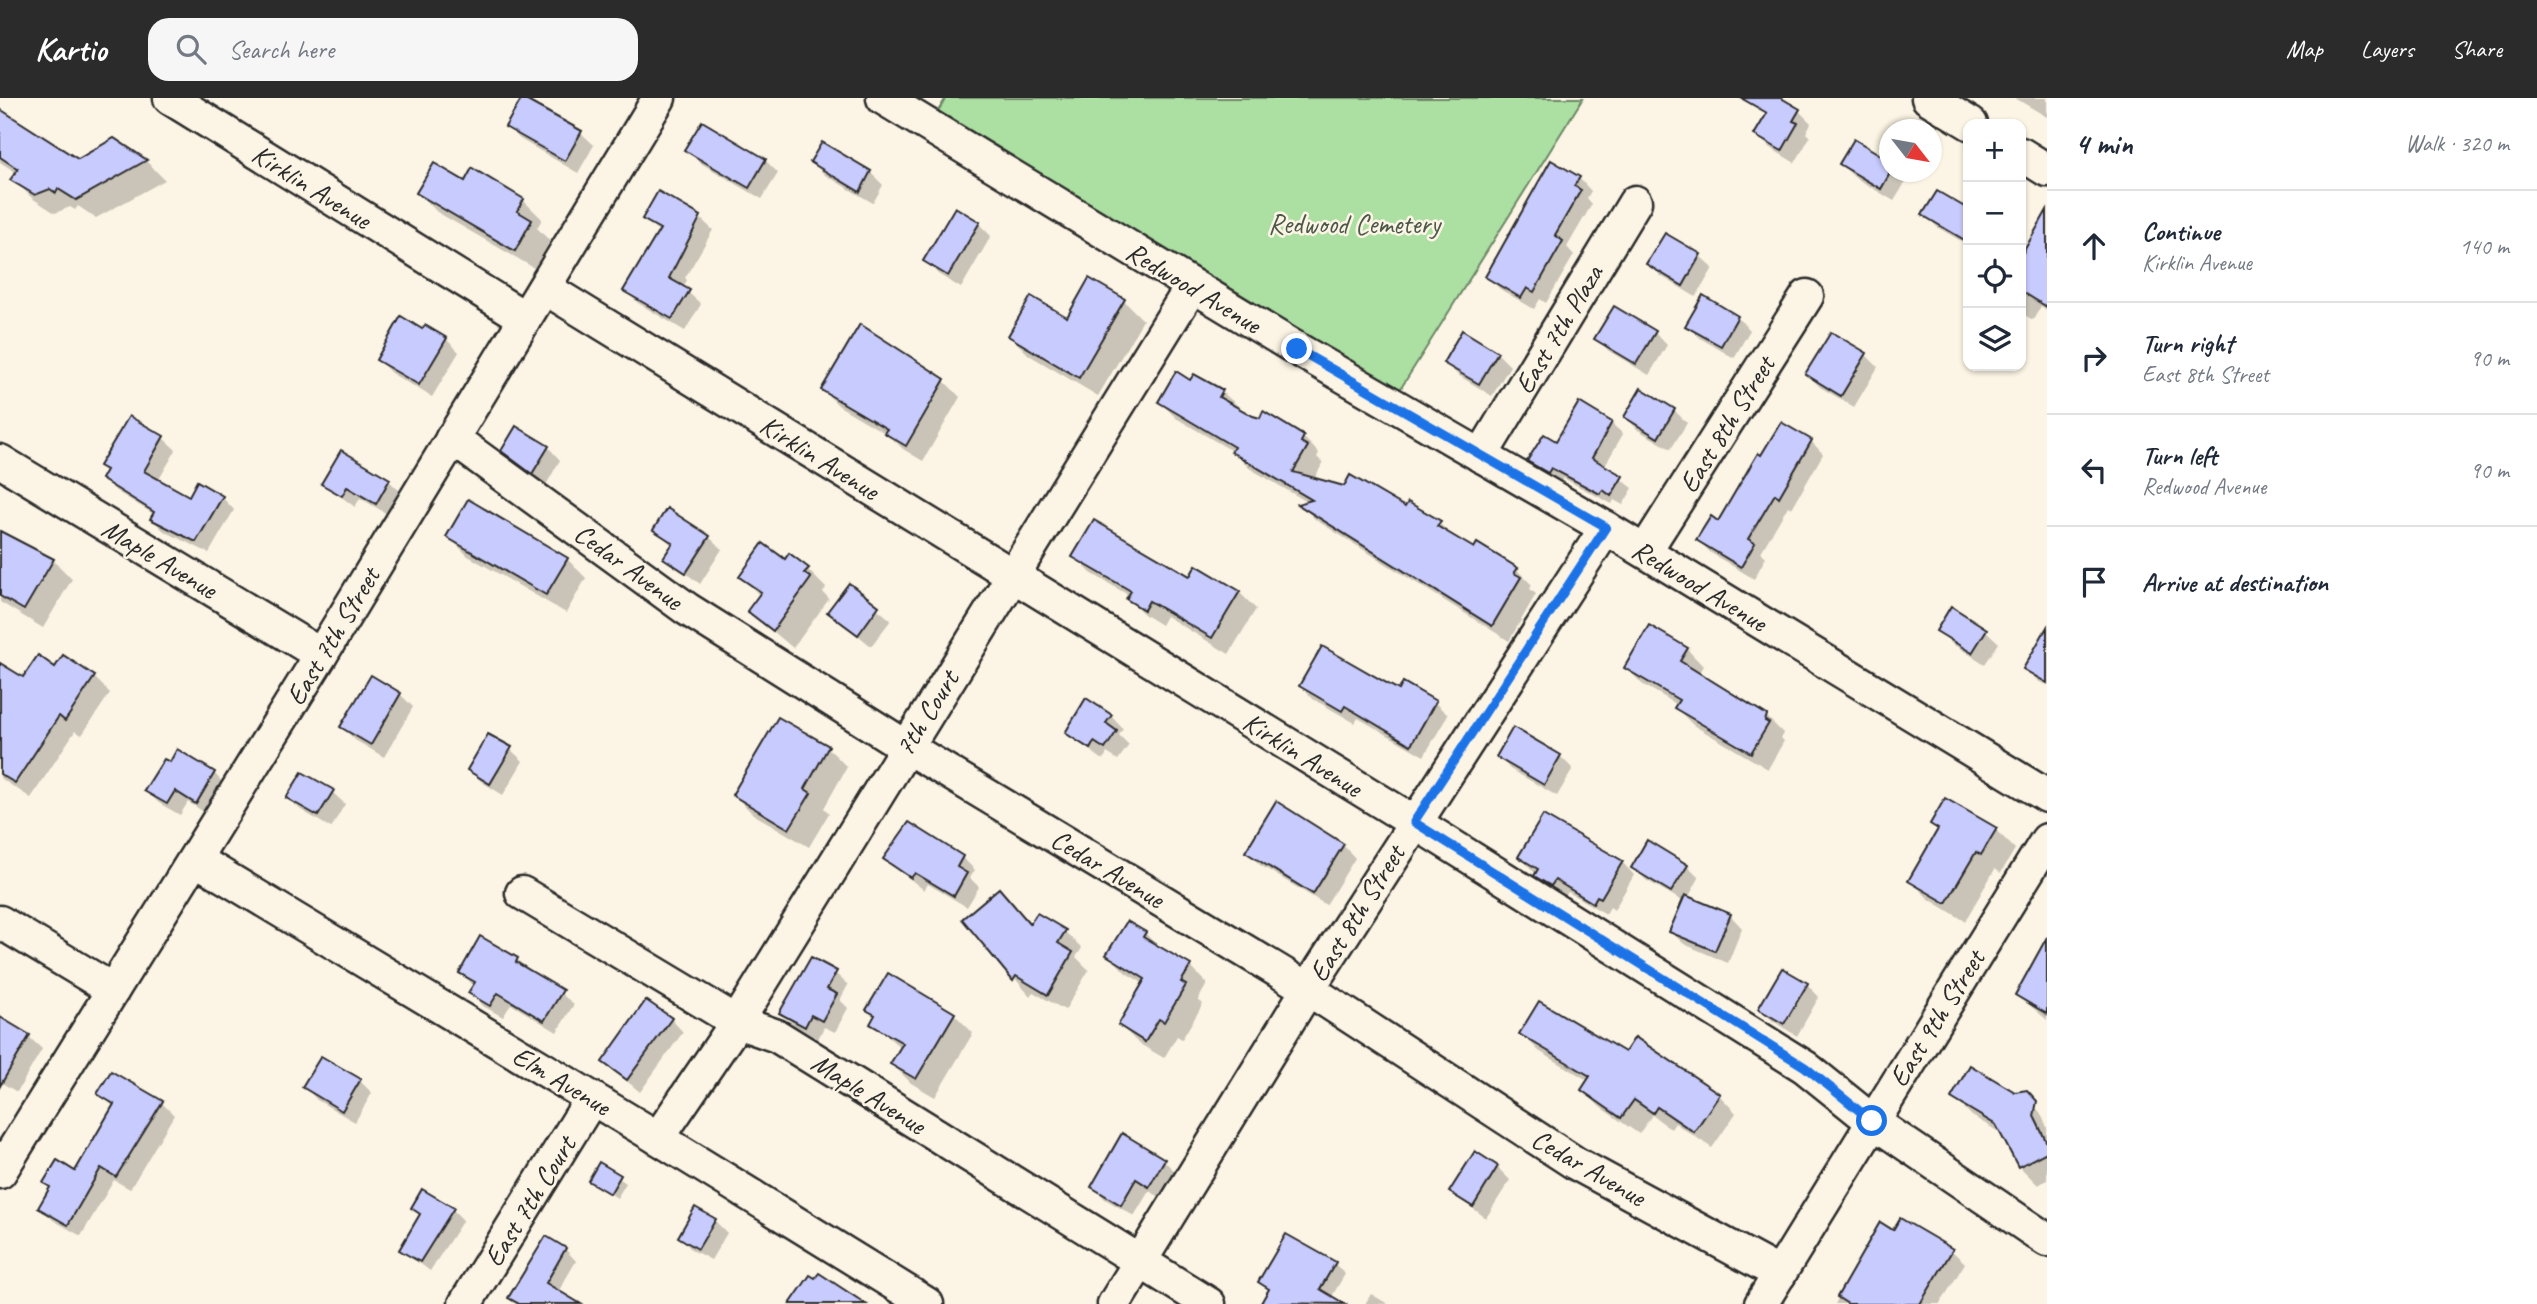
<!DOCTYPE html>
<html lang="en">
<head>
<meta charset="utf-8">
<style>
	body { margin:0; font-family:Caveat,sans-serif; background:#f6f6f7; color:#1f2937 }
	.controls { position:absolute; right:21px; top:21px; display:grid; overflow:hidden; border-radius:14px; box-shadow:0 2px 5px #0004 }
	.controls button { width:63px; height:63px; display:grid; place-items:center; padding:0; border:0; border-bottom:2px solid #e0e1e3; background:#fff; color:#1f2937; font:35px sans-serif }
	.compass { position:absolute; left:1879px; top:21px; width:63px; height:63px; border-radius:50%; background:#fff; box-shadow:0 2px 5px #0004; rotate:121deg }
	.stop { position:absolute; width:21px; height:21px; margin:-16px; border:5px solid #1a73e8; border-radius:50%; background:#fff }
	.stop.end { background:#1a73e8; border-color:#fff; box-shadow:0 2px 7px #0008 }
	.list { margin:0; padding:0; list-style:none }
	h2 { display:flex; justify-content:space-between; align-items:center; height:91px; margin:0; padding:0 28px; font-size:30px }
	h2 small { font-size:23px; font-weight:400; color:#747a83 }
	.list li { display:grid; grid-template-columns:46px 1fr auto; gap:21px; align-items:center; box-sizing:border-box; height:112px; padding:0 28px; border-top:2px solid #e0e1e3 }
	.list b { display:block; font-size:26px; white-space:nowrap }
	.list p { margin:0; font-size:23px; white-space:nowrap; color:#747a83 }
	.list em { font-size:23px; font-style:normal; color:#747a83 }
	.icon { flex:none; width:38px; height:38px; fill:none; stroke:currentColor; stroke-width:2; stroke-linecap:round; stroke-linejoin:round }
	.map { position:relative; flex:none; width:2047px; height:1206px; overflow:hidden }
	header { display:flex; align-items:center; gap:42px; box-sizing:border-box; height:98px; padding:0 35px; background:#2b2b2b; color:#fff }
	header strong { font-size:33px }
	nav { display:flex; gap:38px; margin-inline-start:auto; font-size:24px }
	.search { width:490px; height:63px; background:#f6f6f7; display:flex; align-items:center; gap:18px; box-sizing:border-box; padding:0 24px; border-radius:21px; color:#747a83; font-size:26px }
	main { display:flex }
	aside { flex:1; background:#fff }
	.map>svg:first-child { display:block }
	.green { fill:#ace0a2; stroke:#6c8666; stroke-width:2 }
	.shadow { fill:#0003 }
	.building { fill:#c8cbfd; stroke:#2b2b2b; stroke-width:2 }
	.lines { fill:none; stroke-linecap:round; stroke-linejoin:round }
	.minor-casing { stroke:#2b2b2b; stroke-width:37 }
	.minor { stroke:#fcf5e5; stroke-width:32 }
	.route { stroke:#1a73e8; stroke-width:9 }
	.labels { text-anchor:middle; stroke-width:5; stroke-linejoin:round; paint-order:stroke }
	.street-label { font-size:28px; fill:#2b2b2b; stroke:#fcf5e5 }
	.park-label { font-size:28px; fill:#4b5849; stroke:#fcf5e5 }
</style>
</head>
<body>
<header>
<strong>Kartio</strong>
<div class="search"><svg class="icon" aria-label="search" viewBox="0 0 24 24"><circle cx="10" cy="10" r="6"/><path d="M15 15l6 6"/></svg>Search here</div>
<nav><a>Map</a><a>Layers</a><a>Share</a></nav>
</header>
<main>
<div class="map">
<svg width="2047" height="1206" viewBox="0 0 2047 1206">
	<rect width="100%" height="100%" fill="#fcf5e5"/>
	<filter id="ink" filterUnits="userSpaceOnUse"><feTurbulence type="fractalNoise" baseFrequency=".0143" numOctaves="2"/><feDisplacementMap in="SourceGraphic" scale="14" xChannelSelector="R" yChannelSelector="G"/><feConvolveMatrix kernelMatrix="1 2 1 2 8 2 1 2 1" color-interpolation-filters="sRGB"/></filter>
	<g filter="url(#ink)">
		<path class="green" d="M946,0H1583L1396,298L935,18Z"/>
		<g class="shadow">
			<path d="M1773,0L1799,13L1811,25L1806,35L1810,39L1795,65L1769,49L1757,37L1769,16Z"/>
			<path d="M2015,0H2047V19Z"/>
			<path d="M523,1L581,35L594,47L578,75L520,41L507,28Z"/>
			<path d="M0,14L77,63L114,42L146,63L165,82L96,120L78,108L75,112L70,109L55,115L32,100L13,81L17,75L0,64Z"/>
			<path d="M1855,43L1890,64V74H1902L1908,80L1894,103L1854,79L1841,66Z"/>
			<path d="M823,47L870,74L883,87L873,105L825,77L812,64Z"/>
			<path d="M686,52L765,62L778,75L762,101L699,64Z"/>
			<path d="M1579,80L1591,93L1587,100L1592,106L1567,149L1574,157L1546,205L1540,201L1534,211L1500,191L1488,179Z"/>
			<path d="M465,85L523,102L542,121L537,130L550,143L534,170L437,114L418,94Z"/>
			<path d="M1964,105L1968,108V147L1937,129L1925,116L1961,109Z"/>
			<path d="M644,120H700L713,132L685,180L687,182L683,190L701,206L685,233L638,205L626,193L660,135Z"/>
			<path d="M978,125L991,138L961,190L938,176L925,163Z"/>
			<path d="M2047,145V212L2041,208L2033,222L2021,215V171L2029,157Z"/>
			<path d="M1700,158L1713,170L1696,199L1661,178L1649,166Z"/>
			<path d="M1090,183L1124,203L1143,222L1098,298L1029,257L1010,238L1067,222Z"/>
			<path d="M1703,199L1737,219L1750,232L1734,260L1700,240L1687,227Z"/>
			<path d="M860,228L944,283L960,299L923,363L903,351L890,338L839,308L823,292Z"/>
			<path d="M423,233L446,241L459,254L432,299L391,275L378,262Z"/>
			<path d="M1654,234L1667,247L1649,277L1609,253L1597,241Z"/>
			<path d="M1497,255L1510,268L1492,298L1458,277L1445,265Z"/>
			<path d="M1865,256L1878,269L1854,309L1820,289L1807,276Z"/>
			<path d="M1191,284L1222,294L1252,320L1303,339L1319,355L1317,359L1323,365L1314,381L1439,425L1455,441L1516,471L1532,487L1530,491L1536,496L1509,543L1316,422L1301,407L1309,405L1249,370L1234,354L1176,320L1160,304Z"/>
			<path d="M1580,307L1611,325L1623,336L1604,369L1633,390L1623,407L1614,402L1612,406L1563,380L1560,385L1530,363L1556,345Z"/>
			<path d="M1674,312L1687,325L1671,351L1638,332L1626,319Z"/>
			<path d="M130,320L163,340L176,352L158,383L189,401L222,399L234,412L209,455L164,433L152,421L155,417L116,393L103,381L107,373L101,368Z"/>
			<path d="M1811,343L1823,356L1792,410L1788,408L1761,454L1766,459L1754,481L1711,455L1698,442Z"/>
			<path d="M548,349L560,362L546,387L504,353Z"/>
			<path d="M342,355L389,383L402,395L389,417L360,400L355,409L324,386Z"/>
			<path d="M656,432L709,439L722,451L700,486L666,460L673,448Z"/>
			<path d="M0,435L53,462L72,481L43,530L0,504Z"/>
			<path d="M449,439L567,461L586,480L566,515L468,458Z"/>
			<path d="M1074,458L1191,480L1197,470L1239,494L1256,511L1229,556L1166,518L1161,527L1145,517L1128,501L1130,498L1091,475Z"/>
			<path d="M785,464L807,471L826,490L823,494L829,501L793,550L749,513L760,498L741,478Z"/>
			<path d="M849,488L891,522L871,548L830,514Z"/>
			<path d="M1952,511L1986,533L1999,545L1985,566L1951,545L1939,532Z"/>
			<path d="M2047,540V583L2038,577V581L2047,588L2038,583L2026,571Z"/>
			<path d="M1687,551L1703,568L1698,576L1766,618L1783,635L1781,640L1784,643L1768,671L1693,627L1676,610L1678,607L1642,586L1626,569Z"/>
			<path d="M55,571L94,579L110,595L82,637L75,633L31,700L0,680V574L24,581Z"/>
			<path d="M1404,586L1435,605L1448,617L1424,658L1358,620L1355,625L1313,601L1301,588L1399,595Z"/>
			<path d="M400,596L413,609L384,659L355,642L342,629Z"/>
			<path d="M1111,618L1123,631L1119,637L1129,647L1118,662L1107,655L1103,662L1067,635Z"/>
			<path d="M779,621L828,650L847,669L824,710L829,715L809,749L753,716L734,697Z"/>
			<path d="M510,651L523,663L503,697L482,684L469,672Z"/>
			<path d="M1498,658H1560L1573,671L1557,698L1510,671Z"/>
			<path d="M214,675L226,688L209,717L188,704L180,717L159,705L146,693Z"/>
			<path d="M332,694L345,706L331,730L301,712L288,699Z"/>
			<path d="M1932,726L1996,732L2015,751L2001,775L1995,771L1965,823L1929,801L1910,782L1939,733Z"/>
			<path d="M1343,747L1355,760L1326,807L1260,767L1247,754Z"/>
			<path d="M962,759L975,772L970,780L979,789L967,809L928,786L924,792L885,761Z"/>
			<path d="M1520,759L1622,764L1634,777L1614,812L1610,809L1606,816L1568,794L1564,800L1549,790Z"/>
			<path d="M1687,768L1699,780L1688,800L1730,817L1742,830L1728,865L1684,846L1671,834L1684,804L1646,782L1633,769Z"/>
			<path d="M999,792L1031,827L1037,817L1065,834L1082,850L1076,859L1089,872L1065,912L1033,894L1030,898L965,822Z"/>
			<path d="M1145,835L1160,851L1190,868L1207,886L1198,902L1203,906L1182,941L1177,938L1164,960L1138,945L1120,927L1144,886L1126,875L1109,857Z"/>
			<path d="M2047,845V922L2017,896Z"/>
			<path d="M517,862L574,906L557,934L511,906L503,919L483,908L470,895L474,888L461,875Z"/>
			<path d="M835,875L848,887L840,902L848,910L835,934L824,929L818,941L794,927L781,914Z"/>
			<path d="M1807,886L1819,899L1797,938L1773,923L1760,911Z"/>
			<path d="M868,911L954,916L973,935L935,999L911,985L892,966L901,950L872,925L876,919Z"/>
			<path d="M671,921L683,934L640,994L604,964Z"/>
			<path d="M0,923L29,939L42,951L17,994L0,984Z"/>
			<path d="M1522,936L1625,956L1636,941L1719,997L1736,1015L1712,1050L1675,1025L1671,1031L1652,1017L1639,1036L1600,1009L1583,992L1589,983L1539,953Z"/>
			<path d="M359,982L372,995L355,1024L317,1002L305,989Z"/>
			<path d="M2020,995L2040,1014L2047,1029V1082L2038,1087L2019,1068L2004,1037L1972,1018L1953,999Z"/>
			<path d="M99,996L162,1005L174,1017L130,1091L114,1082L81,1138L53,1122L40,1109L51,1091L45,1085L75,1075L114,1009Z"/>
			<path d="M1122,1038L1164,1063L1177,1075L1162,1100L1149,1093L1134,1118L1105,1101L1093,1088Z"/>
			<path d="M599,1067L626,1085L617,1100L590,1082Z"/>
			<path d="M1497,1069L1510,1082L1486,1120L1451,1094Z"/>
			<path d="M423,1094L453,1112L463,1122L430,1173L401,1151L421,1118L413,1110Z"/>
			<path d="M714,1122L727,1135L711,1162L692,1152L680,1139Z"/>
			<path d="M1901,1122L1952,1153L1965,1165L1940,1206H1835L1880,1127L1893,1135Z"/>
			<path d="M565,1151L576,1163L558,1194L578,1206H517L510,1199Z"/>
			<path d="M1335,1166L1345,1176L1331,1200L1341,1206H1290L1260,1184Z"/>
			<path d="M1371,1196L1388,1206H1365Z"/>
		</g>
		<g class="building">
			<path d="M522,0L582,33L565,63L505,29Z"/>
			<path d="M1741,0H1781L1800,11L1793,23L1798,25L1782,53L1754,37L1767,15Z"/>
			<path d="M0,11L78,61L114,40L147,62L76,102L58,91L56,95L50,91L35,97L10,82L18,71L0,59Z"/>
			<path d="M702,23L766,61L749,90L684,52Z"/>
			<path d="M1854,41L1889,62V77L1881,91L1839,66Z"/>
			<path d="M822,44L871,73L860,94L810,64Z"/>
			<path d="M1551,62L1580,79L1574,88L1581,92L1555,137L1563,143L1534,194L1527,190L1521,200L1485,179Z"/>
			<path d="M434,65L465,83L472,70L524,101L517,113L532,122L515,153L416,95Z"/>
			<path d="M658,93L701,118L669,180L690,192L672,221L623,193L660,131L642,121Z"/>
			<path d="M1937,93L1968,111V144L1922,117Z"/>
			<path d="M955,109L980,124L948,178L923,163Z"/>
			<path d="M2047,112V209L2021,193V158Z"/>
			<path d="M1665,135L1701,156L1683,188L1646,166Z"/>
			<path d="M1089,180L1125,201L1079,280L1008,238L1031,198L1067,219Z"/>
			<path d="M1703,197L1738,218L1721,248L1685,228Z"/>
			<path d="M1614,208L1656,233L1636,266L1594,241Z"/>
			<path d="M401,218L422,231L425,227L447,240L419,287L376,262Z"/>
			<path d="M860,226L945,281L906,348L884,335L887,331L821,292Z"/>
			<path d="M1462,232L1498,254L1479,286L1443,265Z"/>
			<path d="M1831,234L1867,255L1841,298L1805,276Z"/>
			<path d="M1176,273L1190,282L1194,276L1223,292L1219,299L1253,318L1260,320L1263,313L1304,338L1301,344L1308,348L1293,374L1344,388L1350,377L1405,409L1408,404L1441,423L1437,428L1474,450L1477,445L1518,470L1514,475L1521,479L1492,528L1297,406L1312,402L1231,354L1234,349L1158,304Z"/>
			<path d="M1641,290L1675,311L1658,340L1624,319Z"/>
			<path d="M1579,304L1612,324L1592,360L1623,378L1611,398L1603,392L1600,396L1551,370L1548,375L1527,363L1544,336L1556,343Z"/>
			<path d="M129,318L164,338L144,373L189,398L197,383L223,398L196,444L150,421L154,414L101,381L106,372L99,368Z"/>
			<path d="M1781,324L1812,342L1779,399L1775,396L1748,441L1755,445L1741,469L1696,442L1711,418L1718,423L1758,355L1761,357Z"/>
			<path d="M516,328L549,348L532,376L501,353Z"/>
			<path d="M341,352L390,381L376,406L347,389L342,398L321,386Z"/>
			<path d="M468,401L568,460L546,497L446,439Z"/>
			<path d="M667,410L710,438L686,475L663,460L673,445L653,432Z"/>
			<path d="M1094,422L1190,478L1196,467L1240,493L1212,540L1149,503L1144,512L1126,501L1131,493L1072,459Z"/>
			<path d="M0,433L54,461L24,512L0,498Z"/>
			<path d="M763,445L785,461L789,455L809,470L804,475L811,480L773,533L747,513L761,494L739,479Z"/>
			<path d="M849,485L879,508L858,537L827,514Z"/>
			<path d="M1951,508L1987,531L1972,555L1936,533Z"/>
			<path d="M1649,527L1688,550L1680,563L1767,617L1765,623L1769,625L1751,655L1674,610L1679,602L1624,570Z"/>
			<path d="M2047,529V585L2023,571Z"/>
			<path d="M1322,548L1399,592L1403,584L1436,603L1411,647L1345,608L1342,613L1299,588Z"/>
			<path d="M38,557L55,569L63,557L95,578L65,623L59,618L15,685L0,676V565L23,579Z"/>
			<path d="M371,577L401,595L371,647L340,629Z"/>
			<path d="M1086,600L1112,617L1106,625L1117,633L1105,651L1094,644L1090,651L1065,635Z"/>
			<path d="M778,619L829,648L805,691L811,695L789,731L732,697Z"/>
			<path d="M1513,629L1561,657L1544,687L1496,659Z"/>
			<path d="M488,636L512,649L490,686L467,672Z"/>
			<path d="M177,651L215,674L196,706L175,693L167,706L144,693L164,661L170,664Z"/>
			<path d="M302,674L334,692L318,718L286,700Z"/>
			<path d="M1945,700L1997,730L1981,757L1976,754L1946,805L1908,783L1938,731L1930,726Z"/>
			<path d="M1276,703L1344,746L1313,796L1245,754Z"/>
			<path d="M1543,717L1623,763L1601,800L1597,798L1593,805L1555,782L1551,788L1534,778L1538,771L1518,759Z"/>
			<path d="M909,724L963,758L957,769L967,775L954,798L915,775L911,780L883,761Z"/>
			<path d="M1647,742L1688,767L1671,794L1631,770Z"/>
			<path d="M999,790L1030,826L1037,815L1066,832L1058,845L1073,854L1048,897L1016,878L1013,883L962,821Z"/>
			<path d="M1685,797L1731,816L1715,853L1669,834Z"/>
			<path d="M1127,823L1146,834L1143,839L1191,867L1181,884L1186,887L1164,924L1159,921L1145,944L1118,927L1145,881L1106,857Z"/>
			<path d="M480,838L518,860L516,864L563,892L544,923L498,895L490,908L468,895L475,884L459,875Z"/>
			<path d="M2047,839V916L2015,897Z"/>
			<path d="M811,859L837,873L827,891L837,896L822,923L811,917L805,929L779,915Z"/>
			<path d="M1782,870L1808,885L1784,926L1758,911Z"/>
			<path d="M888,875L955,915L916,981L890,966L903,945L870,926L875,917L866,912Z"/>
			<path d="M646,902L672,920L627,982L602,964Z"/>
			<path d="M1539,903L1625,954L1635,939L1720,996L1694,1034L1657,1009L1653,1015L1634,1002L1621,1020L1581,992L1590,978L1519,936Z"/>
			<path d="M0,919L30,937L0,988Z"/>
			<path d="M321,958L361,981L342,1013L302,989Z"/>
			<path d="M1970,967L2015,994L2027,992L2037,1003L2034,1018L2047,1045V1054L2018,1069L1996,1027L1951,1000Z"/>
			<path d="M111,973L163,1003L116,1079L101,1070L68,1127L38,1110L50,1089L43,1085L57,1062L75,1073L114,1006L97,996Z"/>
			<path d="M1122,1035L1165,1061L1149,1089L1136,1081L1121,1107L1091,1089Z"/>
			<path d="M1475,1053L1498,1068L1473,1109L1449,1094Z"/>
			<path d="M599,1064L621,1077L610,1096L588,1083Z"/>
			<path d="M422,1091L454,1110L420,1164L399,1152L420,1116L411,1110Z"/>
			<path d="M695,1109L716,1121L698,1151L678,1139Z"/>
			<path d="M1900,1120L1953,1151L1920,1206H1848L1837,1199L1880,1124L1893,1132Z"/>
			<path d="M1286,1136L1336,1164L1320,1191L1345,1206L1261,1205L1269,1191L1258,1184Z"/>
			<path d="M546,1138L566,1150L546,1185L581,1206H519L508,1200Z"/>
			<path d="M819,1175L866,1206H790L810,1177L815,1180Z"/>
		</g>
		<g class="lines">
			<g class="minor-casing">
				<g id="minor">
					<path d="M170,0L525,220"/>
					<path d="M883,0L1297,251L1606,430L2047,698"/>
					<path d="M1928,0L1971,26"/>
					<path d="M2021,56L2047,72"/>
					<path d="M545,190L1414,724L1805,969L1872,1023L2047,1142"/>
					<path d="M452,340L687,511L905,648L1308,891L1575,1065L1780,1176"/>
					<path d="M1481,358L1635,104"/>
					<path d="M0,363L321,557"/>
					<path d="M1645,453L1807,198"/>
					<path d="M195,761L658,1040L927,1206"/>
					<path d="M522,795L737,924L777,938L1209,1206"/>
					<path d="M0,824L113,892"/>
					<path d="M658,1040L737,924L1192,188"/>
					<path d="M0,1074L321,557L659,0"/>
					<path d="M465,1206L592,1000"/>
					<path d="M1114,1206L1308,891L1606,430"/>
					<path d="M1761,1206L2047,742"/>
				</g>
			</g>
			<use href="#minor" class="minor"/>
		</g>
	</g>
	<g class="lines" filter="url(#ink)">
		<path class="route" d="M1297,251L1606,429L1414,724L1805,969L1872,1023"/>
	</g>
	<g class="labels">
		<g class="street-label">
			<text transform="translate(312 88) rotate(32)" y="10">Kirklin Avenue</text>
			<text transform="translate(1194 189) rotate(31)" y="10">Redwood Avenue</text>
			<text transform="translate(1558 231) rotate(-59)" y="10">East 7th Plaza</text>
			<text transform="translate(1726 326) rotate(-58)" y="10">East 8th Street</text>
			<text transform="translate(820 359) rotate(32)" y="10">Kirklin Avenue</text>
			<text transform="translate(160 460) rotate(31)" y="10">Maple Avenue</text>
			<text transform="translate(629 468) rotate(36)" y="10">Cedar Avenue</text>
			<text transform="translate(1700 487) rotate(31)" y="10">Redwood Avenue</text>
			<text transform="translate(332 538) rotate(-59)" y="10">East 7th Street</text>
			<text transform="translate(926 615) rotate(-58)" y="10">7th Court</text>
			<text transform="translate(1303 656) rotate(32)" y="10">Kirklin Avenue</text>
			<text transform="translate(1108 770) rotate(31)" y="10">Cedar Avenue</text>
			<text transform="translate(1356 815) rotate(-58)" y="10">East 8th Street</text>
			<text transform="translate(1936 920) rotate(-58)" y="10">East 9th Street</text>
			<text transform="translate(562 982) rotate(31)" y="10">Elm Avenue</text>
			<text transform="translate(869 995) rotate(32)" y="10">Maple Avenue</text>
			<text transform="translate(1589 1069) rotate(30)" y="10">Cedar Avenue</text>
			<text transform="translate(529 1103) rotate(-58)" y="10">East 7th Court</text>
		</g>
		<g class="park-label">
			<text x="1354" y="135">Redwood Cemetery</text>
		</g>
	</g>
</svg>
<div class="controls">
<button>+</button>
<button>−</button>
<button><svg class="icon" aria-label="locate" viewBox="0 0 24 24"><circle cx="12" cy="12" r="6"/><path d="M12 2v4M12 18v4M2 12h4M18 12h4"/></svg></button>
<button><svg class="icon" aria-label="layers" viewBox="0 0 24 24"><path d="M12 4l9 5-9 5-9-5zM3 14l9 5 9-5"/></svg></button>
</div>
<svg class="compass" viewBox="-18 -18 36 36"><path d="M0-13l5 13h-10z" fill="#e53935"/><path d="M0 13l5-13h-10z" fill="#747a83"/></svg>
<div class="stop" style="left:1872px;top:1023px"></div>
<div class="stop end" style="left:1297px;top:251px"></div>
</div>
<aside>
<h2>4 min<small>Walk · 320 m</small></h2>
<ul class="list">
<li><svg class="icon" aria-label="ahead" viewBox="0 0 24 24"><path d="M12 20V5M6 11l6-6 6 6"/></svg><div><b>Continue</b><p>Kirklin Avenue</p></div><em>140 m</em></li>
<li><svg class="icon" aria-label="right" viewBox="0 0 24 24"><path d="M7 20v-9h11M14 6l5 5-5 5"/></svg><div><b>Turn right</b><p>East 8th Street</p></div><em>90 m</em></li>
<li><svg class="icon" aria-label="left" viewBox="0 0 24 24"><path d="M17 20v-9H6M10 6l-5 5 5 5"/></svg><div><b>Turn left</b><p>Redwood Avenue</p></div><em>90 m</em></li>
<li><svg class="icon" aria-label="arrive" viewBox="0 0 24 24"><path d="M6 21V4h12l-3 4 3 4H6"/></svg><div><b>Arrive at destination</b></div></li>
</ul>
</aside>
</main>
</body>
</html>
